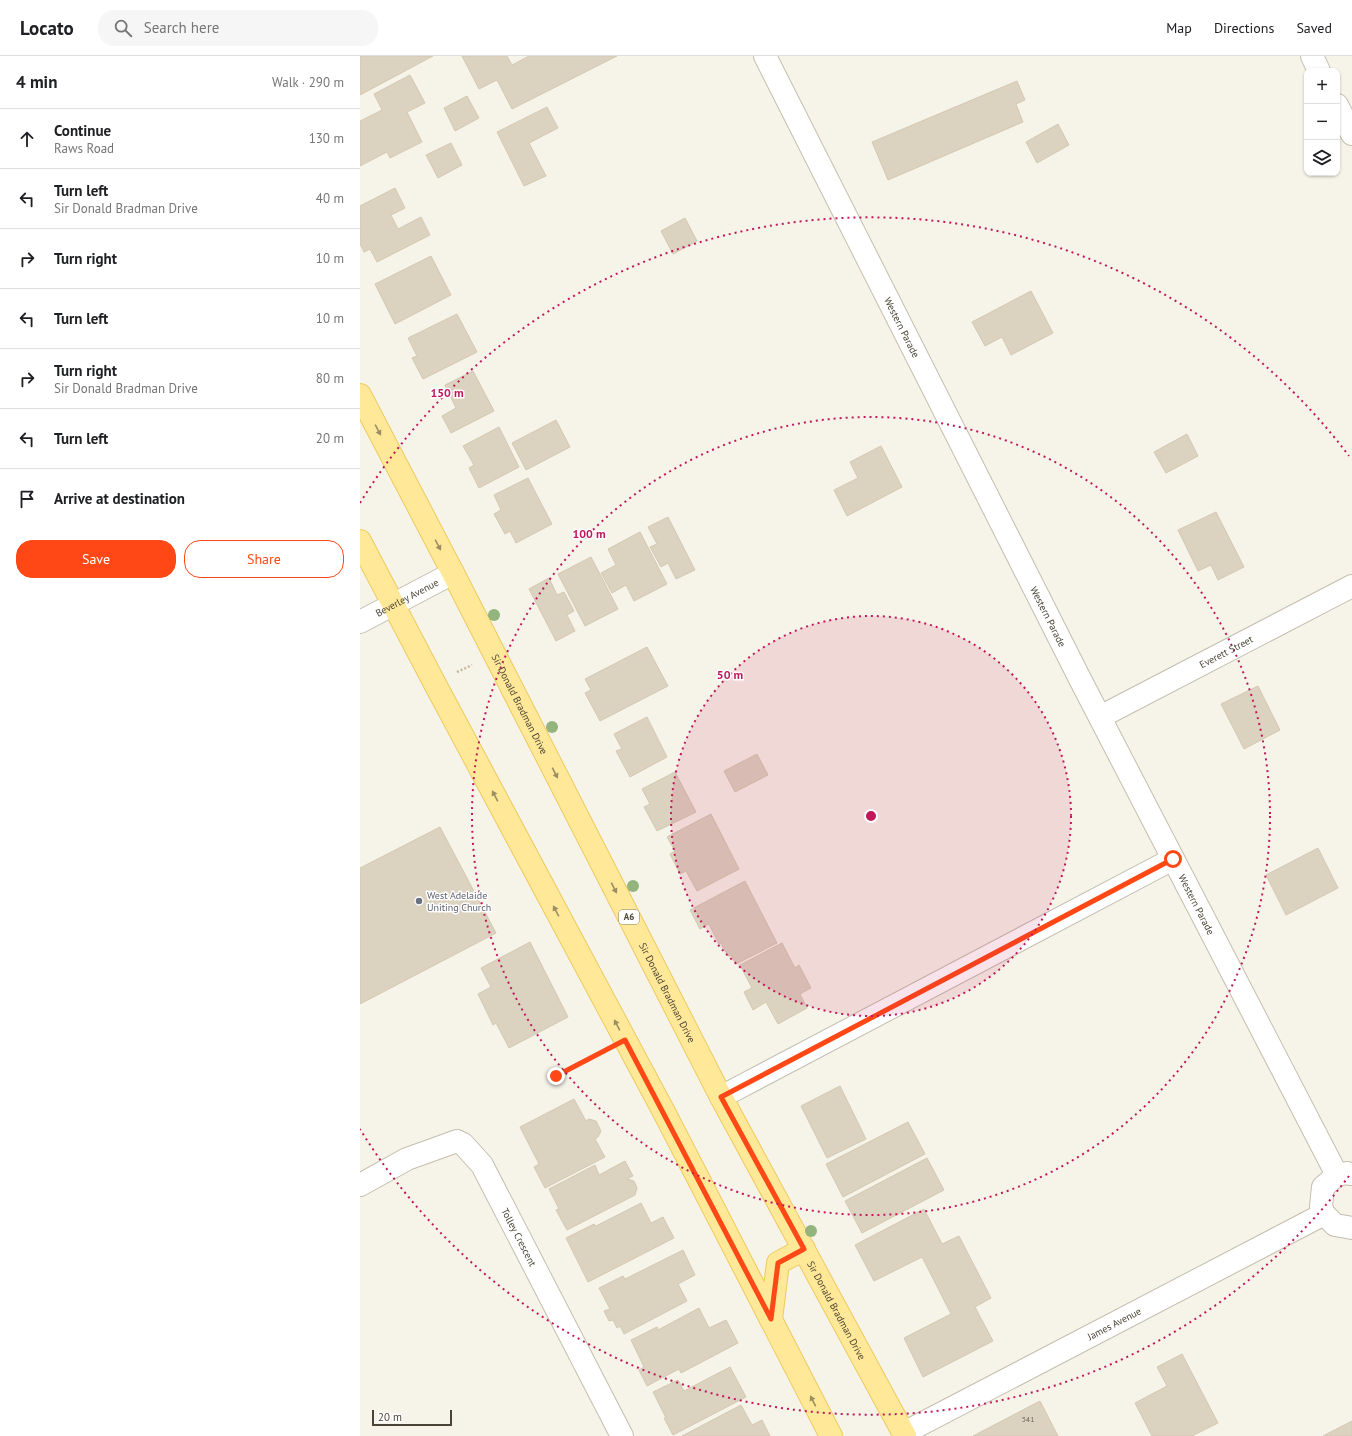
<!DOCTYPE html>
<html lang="en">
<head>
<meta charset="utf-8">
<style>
	body { margin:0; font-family:"PT Sans",sans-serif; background:#f6f6f6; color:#202124 }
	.controls { position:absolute; right:12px; top:12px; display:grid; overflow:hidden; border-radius:8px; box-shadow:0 1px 3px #0004 }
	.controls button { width:36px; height:36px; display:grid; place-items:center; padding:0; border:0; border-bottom:1px solid #e0e0e0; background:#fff; color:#202124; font:20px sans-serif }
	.scale { position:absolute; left:12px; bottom:10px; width:80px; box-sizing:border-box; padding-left:4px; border:2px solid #4a4436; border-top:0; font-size:11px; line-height:14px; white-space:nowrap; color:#4a4436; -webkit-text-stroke:3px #fff; paint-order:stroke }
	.stop { position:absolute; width:12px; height:12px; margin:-9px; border:3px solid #ff4816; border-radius:50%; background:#fff }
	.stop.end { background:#ff4816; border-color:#fff; box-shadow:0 1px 4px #0008 }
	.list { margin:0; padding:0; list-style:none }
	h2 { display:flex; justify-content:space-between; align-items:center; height:52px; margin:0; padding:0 16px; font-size:17px }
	h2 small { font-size:13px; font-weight:400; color:#757577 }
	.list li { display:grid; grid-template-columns:26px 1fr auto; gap:12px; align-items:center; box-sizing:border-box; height:60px; padding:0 16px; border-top:1px solid #e0e0e0 }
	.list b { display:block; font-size:15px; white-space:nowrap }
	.list p { margin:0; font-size:13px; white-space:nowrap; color:#757577 }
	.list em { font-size:13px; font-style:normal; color:#757577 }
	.actions { display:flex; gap:8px; padding:12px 16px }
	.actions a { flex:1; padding:9px 0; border:1px solid #ff4816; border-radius:16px; text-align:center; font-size:14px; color:#ff4816 }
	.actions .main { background:#ff4816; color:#fff }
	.icon { flex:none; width:22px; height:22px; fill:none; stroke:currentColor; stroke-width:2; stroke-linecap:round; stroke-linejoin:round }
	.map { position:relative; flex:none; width:992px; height:1380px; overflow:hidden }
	header { display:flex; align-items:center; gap:24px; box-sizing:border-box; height:56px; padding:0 20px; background:#fff; border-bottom:1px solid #e0e0e0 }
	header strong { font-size:19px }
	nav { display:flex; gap:22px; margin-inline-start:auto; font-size:14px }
	.search { width:280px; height:36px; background:#f6f6f6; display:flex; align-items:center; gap:10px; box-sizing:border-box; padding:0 14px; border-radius:16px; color:#757577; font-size:15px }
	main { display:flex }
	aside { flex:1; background:#fff }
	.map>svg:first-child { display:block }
	.building { fill:#dbd2c0; stroke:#d4c8b0 }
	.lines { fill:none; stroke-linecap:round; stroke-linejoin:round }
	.street-casing { stroke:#c5bead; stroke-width:24 }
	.primary-casing { stroke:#edcb5f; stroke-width:24 }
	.path { stroke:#c5b99a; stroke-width:2.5; stroke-dasharray:2 2; stroke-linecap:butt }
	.street { stroke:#fff; stroke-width:22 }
	.primary { stroke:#ffe898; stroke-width:22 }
	.tree { fill:#93b57d }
	.oneway { fill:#9b8e62 }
	.route { stroke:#ff4816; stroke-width:5 }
	.ring { fill:none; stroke:#c2185b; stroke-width:2; stroke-dasharray:2 4 }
	.worship-dot { fill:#6b7280; stroke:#fff; stroke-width:1.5 }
	.labels { text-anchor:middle; stroke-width:3; stroke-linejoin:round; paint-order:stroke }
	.number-label { font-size:8px; fill:#6e6858 }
	.shield { fill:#fff; stroke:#807c72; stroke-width:1 }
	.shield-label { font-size:9px; font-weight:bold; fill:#4a4436 }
	.street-label { font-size:10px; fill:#4a4436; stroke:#fff }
	.worship-label { font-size:10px; fill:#5b616d; stroke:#fff; text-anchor:start }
	.centre { fill:#c2185b; stroke:#fff; stroke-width:2 }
	.ring-label { font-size:12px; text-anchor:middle; font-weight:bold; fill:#c2185b; stroke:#fff; stroke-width:3; stroke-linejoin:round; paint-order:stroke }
</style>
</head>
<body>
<header>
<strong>Locato</strong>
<div class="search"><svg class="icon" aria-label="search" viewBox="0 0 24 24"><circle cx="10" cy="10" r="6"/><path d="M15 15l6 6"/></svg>Search here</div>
<nav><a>Map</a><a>Directions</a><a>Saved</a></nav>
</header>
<main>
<aside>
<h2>4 min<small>Walk · 290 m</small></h2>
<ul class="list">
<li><svg class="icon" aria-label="ahead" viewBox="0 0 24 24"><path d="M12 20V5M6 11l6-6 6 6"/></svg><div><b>Continue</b><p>Raws Road</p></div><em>130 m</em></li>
<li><svg class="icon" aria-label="left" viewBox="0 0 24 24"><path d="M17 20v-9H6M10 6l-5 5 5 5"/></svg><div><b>Turn left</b><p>Sir Donald Bradman Drive</p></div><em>40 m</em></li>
<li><svg class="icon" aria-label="right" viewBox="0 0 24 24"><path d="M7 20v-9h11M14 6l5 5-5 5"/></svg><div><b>Turn right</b></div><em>10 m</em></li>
<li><svg class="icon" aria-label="left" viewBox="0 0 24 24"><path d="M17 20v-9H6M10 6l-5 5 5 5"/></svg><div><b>Turn left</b></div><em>10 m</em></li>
<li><svg class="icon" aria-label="right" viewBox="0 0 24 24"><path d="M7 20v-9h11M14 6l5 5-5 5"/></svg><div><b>Turn right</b><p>Sir Donald Bradman Drive</p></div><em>80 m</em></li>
<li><svg class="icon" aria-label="left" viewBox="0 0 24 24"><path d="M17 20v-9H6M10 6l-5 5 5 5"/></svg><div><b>Turn left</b></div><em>20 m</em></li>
<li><svg class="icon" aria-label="arrive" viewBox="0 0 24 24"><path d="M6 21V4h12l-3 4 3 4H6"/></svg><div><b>Arrive at destination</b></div></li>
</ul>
<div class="actions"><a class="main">Save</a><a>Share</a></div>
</aside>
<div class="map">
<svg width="992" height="1380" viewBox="0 0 992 1380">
	<rect width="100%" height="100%" fill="#f6f3e9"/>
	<g class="building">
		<path d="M0,0H73L0,39Z"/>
		<path d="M102,0H147L152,9L169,0H257L152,53L137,24L119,33Z"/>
		<path d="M50,19L65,47L47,56L62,86L30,102L27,96L0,110V65L22,54L14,38Z"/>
		<path d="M657,25L665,44L656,48L663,66L528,124L512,86Z"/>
		<path d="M107,40L119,62L95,75L84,52Z"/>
		<path d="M187,51L198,72L169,87L186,120L164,130L137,76Z"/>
		<path d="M698,68L709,89L677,107L666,86Z"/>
		<path d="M91,87L102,109L78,122L66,99Z"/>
		<path d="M35,132L45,152L31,159L38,173L61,161L70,179L17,206L10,193L4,196L0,188V177L1,176L0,173V150Z"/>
		<path d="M325,162L337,185L313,198L301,175Z"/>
		<path d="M71,200L91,239L35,268L15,228Z"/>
		<path d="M671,235L693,277L651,299L642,281L625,290L612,266Z"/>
		<path d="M97,258L117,296L63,323L52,302L57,300L48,282Z"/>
		<path d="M113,315L134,355L91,377L82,360L96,352L85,329Z"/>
		<path d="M196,364L210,391L166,414L152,387Z"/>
		<path d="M139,371L159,411L119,432L109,412L114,409L103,390Z"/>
		<path d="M827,378L838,400L806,417L794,396Z"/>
		<path d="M521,390L542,431L487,460L474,434L498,422L490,406Z"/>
		<path d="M168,422L192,468L156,487L150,475L145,478L134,458L141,454L134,439Z"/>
		<path d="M856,456L884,511L858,524L851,509L838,515L818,474Z"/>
		<path d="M308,461L335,514L316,523L308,507L301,511L290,491L297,488L288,471Z"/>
		<path d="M280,476L307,528L274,545L266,529L252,537L241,517L256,509L248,493Z"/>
		<path d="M231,501L258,553L225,570L198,518Z"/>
		<path d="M189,522L197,539L204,536L214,555L207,559L215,575L196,585L169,533Z"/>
		<path d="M287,591L308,630L240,665L225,637L231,634L225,623Z"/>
		<path d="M898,630L920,674L884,693L861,648Z"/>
		<path d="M287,661L307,701L270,721L256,695L262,693L254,678Z"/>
		<path d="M397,698L408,719L375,736L364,715Z"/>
		<path d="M315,716L336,756L297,775L284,751L290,748L282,733Z"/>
		<path d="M351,758L379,813L337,835L326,815L320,818L310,798L315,795L307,781Z"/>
		<path d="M80,771L136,877L0,948V812Z"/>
		<path d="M958,792L978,832L926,859L906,819Z"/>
		<path d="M385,825L417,887L376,908L371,899L368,900L361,887L359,888L349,868L340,873L330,854Z"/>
		<path d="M170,886L208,961L149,992L136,967L133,969L118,938L131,931L121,912Z"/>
		<path d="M422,887L435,912L439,909L451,932L440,938L447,952L418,968L406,946L393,954L384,936L392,932L380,909Z"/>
		<path d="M480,1030L506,1083L467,1102L441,1050Z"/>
		<path d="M214,1043L226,1065L229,1063L236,1065L241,1075L238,1081L235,1083L245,1101L185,1132L174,1111L179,1108L160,1071Z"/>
		<path d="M548,1066L565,1098L483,1141L466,1108Z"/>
		<path d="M567,1102L584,1134L502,1177L485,1145Z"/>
		<path d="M265,1105L273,1120L267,1123L274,1125L277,1132L275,1139L207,1174L196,1154L199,1153L189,1133L235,1109L239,1119Z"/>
		<path d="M281,1147L291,1167L303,1161L314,1182L228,1226L206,1182L234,1168L236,1170Z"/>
		<path d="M564,1153L582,1188L599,1180L631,1242L615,1251L633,1285L563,1321L544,1282L591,1258L562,1201L514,1225L495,1189Z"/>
		<path d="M323,1194L335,1219L318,1228L327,1245L264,1278L260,1270L257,1272L253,1264L249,1265L244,1255L250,1253L239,1232L263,1220L265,1223Z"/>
		<path d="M339,1252L349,1272L366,1264L378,1287L321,1317L319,1313L287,1330L279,1314L284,1311L271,1284L297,1271L298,1274Z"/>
		<path d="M822,1298L858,1367L832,1380H792L775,1347L807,1330L797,1311Z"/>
		<path d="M370,1311L386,1341L313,1379L304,1362H306L293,1336L318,1324L324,1335Z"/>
		<path d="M680,1345L698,1380H613Z"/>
		<path d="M381,1349L392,1369L402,1364L410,1380H322Z"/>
		<path d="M992,1365V1380H963Z"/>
	</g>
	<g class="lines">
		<g class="street-casing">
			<g id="street">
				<path id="s1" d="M405,0L721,625L977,1119"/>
				<path d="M952,0L959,15"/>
				<path d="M977,49L992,78"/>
				<path id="s2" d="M0,566L93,517"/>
				<path id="s3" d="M740,661L992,530"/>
				<path d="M361,1041L813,803"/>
				<path d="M991,1118L987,1117L977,1119L963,1131L961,1150L964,1158L975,1169L992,1172"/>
				<path id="s4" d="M0,1129L47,1103L97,1085L103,1088L122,1109L262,1380"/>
				<path id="s5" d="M544,1377L964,1158"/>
			</g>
		</g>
		<g class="primary-casing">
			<g id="primary">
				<path id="s6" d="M0,339L93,517L361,1041L545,1380"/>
				<path d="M0,485L75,628L305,1058L471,1380"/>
				<path d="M411,1263L418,1207L444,1193"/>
			</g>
		</g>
		<g class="path">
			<path d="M97,616L112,609"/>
			<path d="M196,1020L244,996"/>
		</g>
		<use href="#street" class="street"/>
		<use href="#primary" class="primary"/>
	</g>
	<g class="tree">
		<circle cx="134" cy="559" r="6"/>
		<circle cx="192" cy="671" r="6"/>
		<circle cx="273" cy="830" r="6"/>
		<circle cx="451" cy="1175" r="6"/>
	</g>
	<defs><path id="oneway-solid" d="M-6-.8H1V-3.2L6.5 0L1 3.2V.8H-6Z"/></defs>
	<g class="oneway">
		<use href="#oneway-solid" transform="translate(18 374) rotate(62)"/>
		<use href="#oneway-solid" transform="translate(78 489) rotate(62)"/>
		<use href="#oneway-solid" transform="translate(195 717) rotate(63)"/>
		<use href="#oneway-solid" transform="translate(135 740) rotate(-118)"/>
		<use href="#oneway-solid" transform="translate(254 832) rotate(63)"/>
		<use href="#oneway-solid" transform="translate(196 855) rotate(-118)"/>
		<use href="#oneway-solid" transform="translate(257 969) rotate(-118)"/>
		<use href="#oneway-solid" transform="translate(453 1345) rotate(-117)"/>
	</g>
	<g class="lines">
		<path class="route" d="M196,1020L265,984L411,1263L418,1207L444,1193L361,1041L813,803"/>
	</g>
	<circle cx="511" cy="760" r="200" fill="#c2185b" fill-opacity=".12"/>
	<g class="ring">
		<circle cx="511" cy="760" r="200"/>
		<circle cx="511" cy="760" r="399"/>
		<path d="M989 1120A599 599 0 0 1 0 1073M0 447A599 599 0 0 1 989 400"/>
	</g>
	<circle class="worship-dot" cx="59" cy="845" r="4"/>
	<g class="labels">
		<g class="number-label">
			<text x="668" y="1366">341</text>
		</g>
		<rect class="shield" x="259" y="854" width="20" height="14" rx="3"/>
		<g class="shield-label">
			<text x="269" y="864">A6</text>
		</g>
		<g class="street-label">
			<text dy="4" stroke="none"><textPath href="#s1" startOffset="304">Western Parade</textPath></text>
			<text dy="4" stroke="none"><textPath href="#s2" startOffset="53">Beverley Avenue</textPath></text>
			<text dy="4" stroke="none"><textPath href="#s1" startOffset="628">Western Parade</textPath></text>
			<text dy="4" stroke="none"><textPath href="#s3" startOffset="142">Everett Street</textPath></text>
			<text dy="4" stroke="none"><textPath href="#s6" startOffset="348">Sir Donald Bradman Drive</textPath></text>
			<text dy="4" stroke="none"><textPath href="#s1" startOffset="952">Western Parade</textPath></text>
			<text dy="4" stroke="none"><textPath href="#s6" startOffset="672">Sir Donald Bradman Drive</textPath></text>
			<text dy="4" stroke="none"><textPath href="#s4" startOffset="223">Tolley Crescent</textPath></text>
			<text dy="4" stroke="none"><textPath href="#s6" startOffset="1032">Sir Donald Bradman Drive</textPath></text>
			<text dy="4" stroke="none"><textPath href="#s5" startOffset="237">James Avenue</textPath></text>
		</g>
		<g class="worship-label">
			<text x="67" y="843">West Adelaide<tspan x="67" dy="12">Uniting Church</tspan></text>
		</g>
	</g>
	<circle cx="511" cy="760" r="6" class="centre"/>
	<g class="ring-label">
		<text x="87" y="341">150 m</text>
		<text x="229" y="482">100 m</text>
		<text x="370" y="623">50 m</text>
	</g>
</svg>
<div class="controls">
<button>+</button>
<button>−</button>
<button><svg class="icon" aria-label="layers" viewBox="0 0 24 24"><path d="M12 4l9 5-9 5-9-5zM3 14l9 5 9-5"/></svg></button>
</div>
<div class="scale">20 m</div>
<div class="stop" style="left:813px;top:803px"></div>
<div class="stop end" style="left:196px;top:1020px"></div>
</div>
</main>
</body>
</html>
